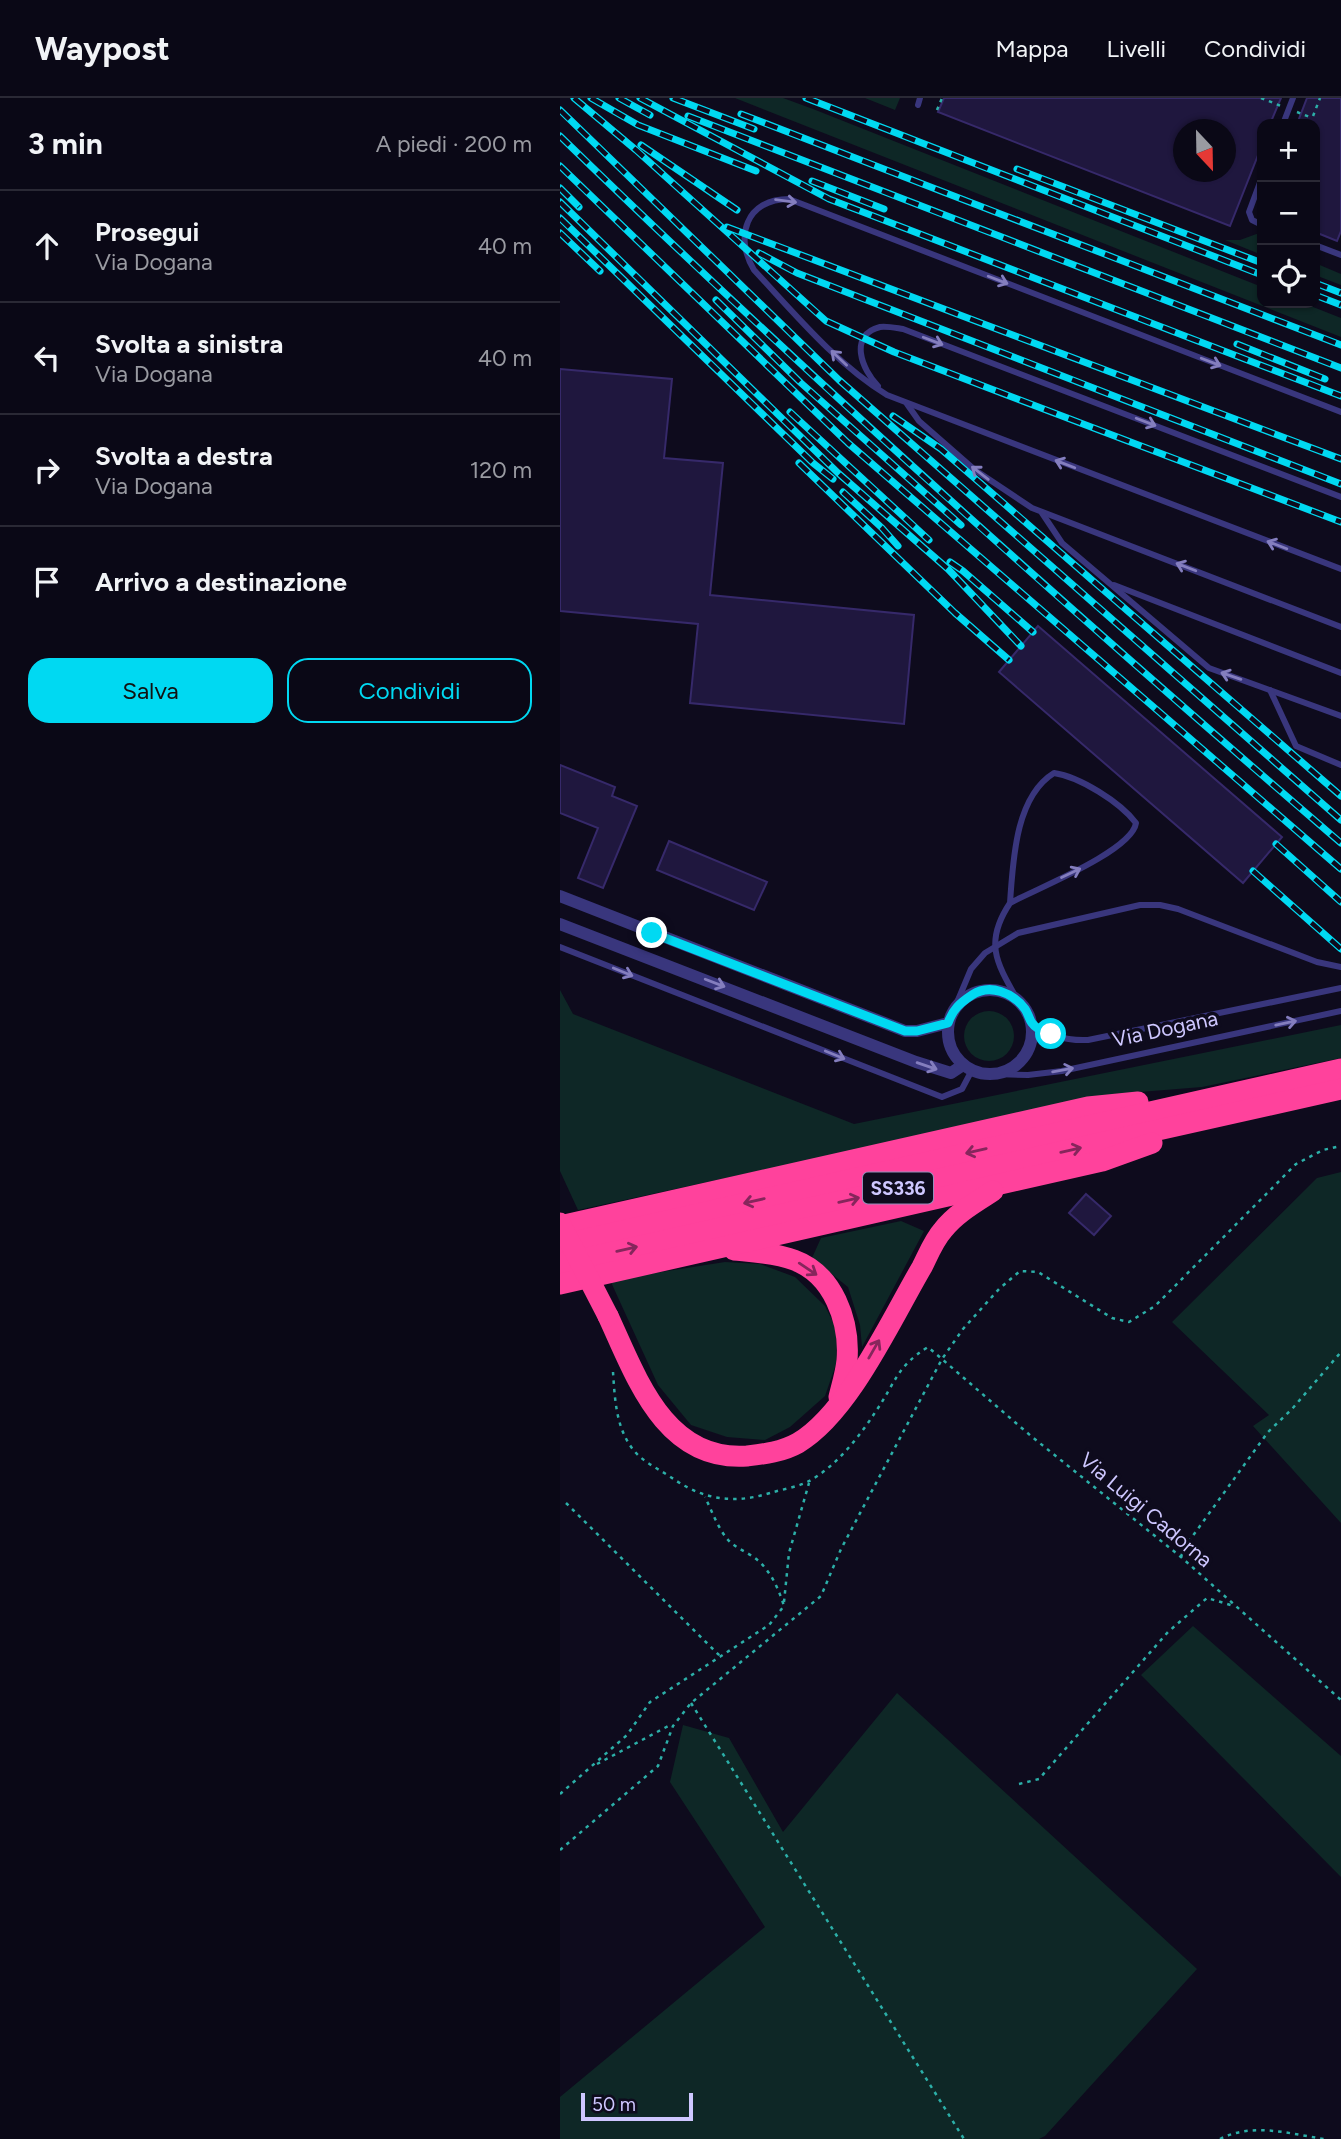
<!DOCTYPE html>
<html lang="it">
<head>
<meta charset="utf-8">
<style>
	body { margin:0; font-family:Figtree,sans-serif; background:#13111f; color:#f1f3f6 }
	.controls { position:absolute; right:21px; top:21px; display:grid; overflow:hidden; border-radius:14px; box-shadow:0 2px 5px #0004 }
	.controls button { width:63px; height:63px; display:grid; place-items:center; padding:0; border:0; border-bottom:2px solid #2a2935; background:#0a0816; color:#f1f3f6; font:35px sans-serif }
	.compass { position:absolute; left:613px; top:21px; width:63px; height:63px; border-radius:50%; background:#0a0816; box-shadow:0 2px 5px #0004; rotate:158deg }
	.scale { position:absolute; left:21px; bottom:18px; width:112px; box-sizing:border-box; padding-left:7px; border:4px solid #cec7ff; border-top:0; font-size:19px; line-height:24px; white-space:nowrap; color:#cec7ff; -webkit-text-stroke:5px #0e0b1d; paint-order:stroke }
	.stop { position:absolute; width:21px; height:21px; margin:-16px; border:5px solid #00d9f2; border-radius:50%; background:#fff }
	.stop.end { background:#00d9f2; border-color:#fff; box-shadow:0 2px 7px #0008 }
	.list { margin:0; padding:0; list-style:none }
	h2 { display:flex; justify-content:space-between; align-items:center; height:91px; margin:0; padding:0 28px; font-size:30px }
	h2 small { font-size:23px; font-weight:400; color:#999aa1 }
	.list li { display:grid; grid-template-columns:46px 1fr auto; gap:21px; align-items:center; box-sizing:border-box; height:112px; padding:0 28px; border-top:2px solid #2a2935 }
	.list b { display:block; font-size:26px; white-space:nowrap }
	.list p { margin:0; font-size:23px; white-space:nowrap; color:#999aa1 }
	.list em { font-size:23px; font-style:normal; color:#999aa1 }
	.actions { display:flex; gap:14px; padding:21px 28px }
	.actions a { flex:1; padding:16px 0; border:2px solid #00d9f2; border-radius:21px; text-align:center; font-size:24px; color:#00d9f2 }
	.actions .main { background:#00d9f2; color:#111 }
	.icon { flex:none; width:38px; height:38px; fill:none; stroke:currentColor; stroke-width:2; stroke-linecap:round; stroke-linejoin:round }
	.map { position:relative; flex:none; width:781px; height:2041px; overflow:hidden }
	header { display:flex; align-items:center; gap:42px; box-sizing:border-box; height:98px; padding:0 35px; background:#0a0816; border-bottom:2px solid #2a2935 }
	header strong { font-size:33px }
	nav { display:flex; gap:38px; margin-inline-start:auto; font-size:24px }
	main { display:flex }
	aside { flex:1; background:#0a0816 }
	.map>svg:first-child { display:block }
	.green { fill:#0e2726 }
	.building { fill:#1f173e; stroke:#36296a; stroke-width:2; fill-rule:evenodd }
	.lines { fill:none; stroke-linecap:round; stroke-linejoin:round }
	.path { stroke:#2cafa8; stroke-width:2.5; stroke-dasharray:3.5 5; stroke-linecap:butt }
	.lane { stroke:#39367d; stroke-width:6 }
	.street { stroke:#39367d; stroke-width:12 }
	.highway { stroke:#ff429c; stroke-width:21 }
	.rail-casing { stroke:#00d9f2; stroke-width:7 }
	.rail { stroke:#0e0b1d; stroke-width:4.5; stroke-dasharray:13; stroke-linecap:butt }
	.highway-bridge { stroke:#ff429c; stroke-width:21 }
	.oneway { stroke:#847ebe }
	.oneway2 { stroke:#86265c }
	.route { stroke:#00d9f2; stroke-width:9 }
	.labels { text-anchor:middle; stroke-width:7; stroke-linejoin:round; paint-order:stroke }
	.shield { fill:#0e0b1d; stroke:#948fbb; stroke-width:2 }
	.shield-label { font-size:19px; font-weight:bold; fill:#cec7ff }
	.street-label { font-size:21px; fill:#cec7ff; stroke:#0e0b1d }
</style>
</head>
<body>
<header>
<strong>Waypost</strong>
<nav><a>Mappa</a><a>Livelli</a><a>Condividi</a></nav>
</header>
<main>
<aside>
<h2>3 min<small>A piedi · 200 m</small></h2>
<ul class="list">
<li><svg class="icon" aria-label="ahead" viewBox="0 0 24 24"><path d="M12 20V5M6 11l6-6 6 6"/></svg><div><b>Prosegui</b><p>Via Dogana</p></div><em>40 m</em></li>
<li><svg class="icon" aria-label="left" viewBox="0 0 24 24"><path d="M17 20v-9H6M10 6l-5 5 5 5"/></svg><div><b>Svolta a sinistra</b><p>Via Dogana</p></div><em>40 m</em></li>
<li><svg class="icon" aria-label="right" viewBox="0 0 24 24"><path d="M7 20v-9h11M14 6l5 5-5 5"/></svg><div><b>Svolta a destra</b><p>Via Dogana</p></div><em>120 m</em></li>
<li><svg class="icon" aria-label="arrive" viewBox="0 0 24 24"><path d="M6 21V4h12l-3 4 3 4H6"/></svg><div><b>Arrivo a destinazione</b></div></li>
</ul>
<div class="actions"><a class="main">Salva</a><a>Condividi</a></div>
</aside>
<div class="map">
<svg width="781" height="2041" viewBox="0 0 781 2041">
	<rect width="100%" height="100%" fill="#0e0b1d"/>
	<g class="green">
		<path d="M175,0H223L253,11L702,189V205H743L781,220V239Z"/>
		<path d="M305,0H340L335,12Z"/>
		<path d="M702,134V157L665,142H680Z"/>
		<path d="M755,165L781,176V187L755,177Z"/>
		<path d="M0,892L13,916L294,1026L781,927V960L642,989L555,996L18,1112L0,1073Z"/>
		<circle cx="429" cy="938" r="25"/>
		<path d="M781,1074V1425L693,1328L709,1317L612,1224L757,1080Z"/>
		<path d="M341,1123L364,1133L302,1249L300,1227L288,1189L252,1160L261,1140Z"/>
		<path d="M165,1164L200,1166L235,1179L265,1208L277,1232L276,1266L265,1298L230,1329L205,1342L167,1339L131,1327L98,1287L50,1182Z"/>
		<path d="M633,1528L781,1658V1779L581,1577Z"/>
		<path d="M337,1595L637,1871L485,2038L479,2041H0V1999L205,1829L110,1684L123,1627L169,1640L223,1734Z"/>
	</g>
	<g class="building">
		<path d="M384,0H721L710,26H702V47L670,128L378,14ZM624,32H666V74H624Z"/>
		<path d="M747,0H781V133L777,143L755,134V26H737Z"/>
		<path d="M0,271L112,281L104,360L163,365L150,497L354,517L344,626L130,605L138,526L0,513Z"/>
		<path d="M478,528L722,739L683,785L439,574Z"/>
		<path d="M0,667L55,689L52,698L77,708L43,790L18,780L38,730L0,715Z"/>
		<path d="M109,743L207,784L194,812L97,772Z"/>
		<path d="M526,1096L551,1118L534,1137L509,1115Z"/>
	</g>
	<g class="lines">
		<g class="path">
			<path d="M701,0L721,8"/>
			<path d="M377,12L382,0"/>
			<path d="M737,14L752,20"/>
			<path d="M750,26L760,0"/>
			<path d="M53,1274C55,1303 56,1336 79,1358C89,1367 104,1374 115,1382C145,1402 175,1406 210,1395C223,1391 239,1389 251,1382C277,1367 300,1338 316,1313C336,1284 336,1269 368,1249L471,1338L621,1459L781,1602"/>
			<path d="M6,1405L160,1558"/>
			<path d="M621,1459L624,1450L708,1334L732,1311L781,1254"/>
			<path d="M224,1504L229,1455L249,1385"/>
			<path d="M131,1605L404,2041"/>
			<path d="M37,1666L112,1626"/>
			<path d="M459,1686L479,1681L608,1534L647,1500L674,1508"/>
			<path d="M0,1696L67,1637L90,1604L209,1527L224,1508C218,1489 209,1469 192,1458C184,1453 175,1449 169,1443C158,1431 152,1413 145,1399"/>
			<path d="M0,1752L98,1668L113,1628L131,1605L261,1498L281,1451L382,1261L403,1231L439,1191L460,1173L478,1174L552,1220L569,1224L595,1208L736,1066L763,1052L781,1048"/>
			<path d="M660,2041C693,2024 730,2036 764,2041"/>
		</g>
		<g class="lane">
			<path d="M358,7L360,0"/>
			<path d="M723,26L733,0"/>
			<path d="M702,79L689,114L692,122L702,127"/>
			<path d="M755,147L781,157"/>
			<path d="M318,288C302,272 288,237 320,229C327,228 336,230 343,231L781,399"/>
			<path d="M347,306L359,323L415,372L472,410L781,529"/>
			<path d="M781,314L229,101C186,101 174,139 194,172C235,216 275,265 327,297L781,471"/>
			<path d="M482,415L502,445L649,570L781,618"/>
			<path d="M554,487L781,575"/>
			<path d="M710,592L736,648L781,667"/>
			<path d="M450,805C453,764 455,699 494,675C520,679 560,704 576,725C572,753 476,791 450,805C424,844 436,864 457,901"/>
			<path d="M0,849L382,999L402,991L412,972"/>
			<path d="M393,914L411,871L425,855L458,835L580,807H600L618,811L757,864L781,869"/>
			<path d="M471,925C488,938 506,943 528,942L781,890"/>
			<path d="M435,976L468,977L502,973L781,913"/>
		</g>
		<g class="street">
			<path d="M0,798L345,933H357L388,925"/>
			<path d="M0,826L356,964L391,975L403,967"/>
			<circle cx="430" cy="934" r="42"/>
		</g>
		<g class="highway">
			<path d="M0,1128L528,1009L578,1004"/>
			<path d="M0,1147L781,971"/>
			<path d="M174,1152C194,1154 215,1155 234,1162C273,1176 290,1223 287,1262C286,1274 282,1287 279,1299"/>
			<path d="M0,1166L781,991"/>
			<path d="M0,1186L542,1063L592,1045"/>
			<path d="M48,1218C76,1278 104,1364 187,1358C204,1356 222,1354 238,1345C289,1315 332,1220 362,1169C368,1157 374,1142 383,1132C395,1116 416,1104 433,1093"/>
		</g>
		<g class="rail-casing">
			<g id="rail">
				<path d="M14,0L76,52L266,223L334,254L781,424"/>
				<path d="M31,0L78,27L196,73"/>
				<path d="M59,0L90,17"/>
				<path d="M80,0L269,101L781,298"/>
				<path d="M113,0L194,31"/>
				<path d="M246,0L702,177"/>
				<path d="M0,12L279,282L781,722"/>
				<path d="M181,16L781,247"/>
				<path d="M128,18L781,270"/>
				<path d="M0,38C252,283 514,516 781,745"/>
				<path d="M81,47L177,112"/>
				<path d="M0,68L288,345L781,771"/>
				<path d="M457,71L702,165"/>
				<path d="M252,83L324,111"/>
				<path d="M0,90L19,109"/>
				<path d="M0,104L278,375L388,471L461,548"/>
				<path d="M0,120L253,365L273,381"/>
				<path d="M167,129L781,361"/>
				<path d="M0,135L40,173"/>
				<path d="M199,155L237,175L781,386"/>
				<path d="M755,185L781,195"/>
				<path d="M755,197L781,207"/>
				<path d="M156,202L241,285L401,427"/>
				<path d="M677,246L765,281"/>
				<path d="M230,314L369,442"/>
				<path d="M333,318L381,351L781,698"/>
				<path d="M239,365L395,515L449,562"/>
				<path d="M283,394L322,430L338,448"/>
				<path d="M390,464L403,473L473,534"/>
				<path d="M716,746L781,804"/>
				<path d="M693,773L781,851"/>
			</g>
		</g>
		<use href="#rail" class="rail"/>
		<path class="highway-bridge" d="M0,1125L48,1218"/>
	</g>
	<defs><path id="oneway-shaft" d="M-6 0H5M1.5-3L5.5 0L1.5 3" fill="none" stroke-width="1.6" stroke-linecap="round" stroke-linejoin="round" transform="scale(1.75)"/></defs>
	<g class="oneway">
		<use href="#oneway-shaft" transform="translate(226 103) rotate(7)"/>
		<use href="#oneway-shaft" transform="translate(438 182) rotate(21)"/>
		<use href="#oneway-shaft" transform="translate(373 243) rotate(21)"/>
		<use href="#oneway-shaft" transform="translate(279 260) rotate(-137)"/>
		<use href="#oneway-shaft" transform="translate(651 264) rotate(21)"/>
		<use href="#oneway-shaft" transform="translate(586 324) rotate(21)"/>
		<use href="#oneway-shaft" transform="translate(505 366) rotate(-159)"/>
		<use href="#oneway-shaft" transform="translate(420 375) rotate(-142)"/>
		<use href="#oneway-shaft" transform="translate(717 447) rotate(-159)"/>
		<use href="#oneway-shaft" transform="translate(626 469) rotate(-159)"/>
		<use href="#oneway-shaft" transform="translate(671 578) rotate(-161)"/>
		<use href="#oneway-shaft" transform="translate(511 775) rotate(-25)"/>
		<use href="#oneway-shaft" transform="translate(63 874) rotate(22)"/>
		<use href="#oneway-shaft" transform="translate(155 885) rotate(21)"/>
		<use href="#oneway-shaft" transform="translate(726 925) rotate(-12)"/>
		<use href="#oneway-shaft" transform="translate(275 957) rotate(22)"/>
		<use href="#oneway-shaft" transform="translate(367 968) rotate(19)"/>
		<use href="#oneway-shaft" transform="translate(503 972) rotate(-10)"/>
	</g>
	<g class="oneway2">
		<use href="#oneway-shaft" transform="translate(511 1052) rotate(-13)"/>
		<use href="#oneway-shaft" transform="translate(416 1053) rotate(167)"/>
		<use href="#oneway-shaft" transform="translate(289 1102) rotate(-13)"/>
		<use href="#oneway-shaft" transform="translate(194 1103) rotate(167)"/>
		<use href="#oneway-shaft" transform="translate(67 1151) rotate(-13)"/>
		<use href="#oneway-shaft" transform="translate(248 1171) rotate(34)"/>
		<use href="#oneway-shaft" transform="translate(314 1251) rotate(-60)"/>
	</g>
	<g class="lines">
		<path class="route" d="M92,835L345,933H357L388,925C393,911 400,905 412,897C430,885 453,895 465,911C468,915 469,921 472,925C476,931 484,934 491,936"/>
	</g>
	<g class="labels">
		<rect class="shield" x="303" y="1074.5" width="70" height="31" rx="5"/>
		<g class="shield-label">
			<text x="338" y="1097">SS336</text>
		</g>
		<g class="street-label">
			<text transform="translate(605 931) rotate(-12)" y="7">Via Dogana</text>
			<text transform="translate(586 1412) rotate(40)" y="7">Via Luigi Cadorna</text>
		</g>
	</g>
</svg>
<div class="controls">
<button>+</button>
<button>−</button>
<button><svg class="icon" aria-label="locate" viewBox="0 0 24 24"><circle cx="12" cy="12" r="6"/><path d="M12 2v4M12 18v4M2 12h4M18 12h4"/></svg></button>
</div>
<svg class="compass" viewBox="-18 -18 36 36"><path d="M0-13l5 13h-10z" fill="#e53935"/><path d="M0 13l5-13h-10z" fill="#999aa1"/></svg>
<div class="scale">50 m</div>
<div class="stop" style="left:491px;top:936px"></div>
<div class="stop end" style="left:92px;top:835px"></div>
</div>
</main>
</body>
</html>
